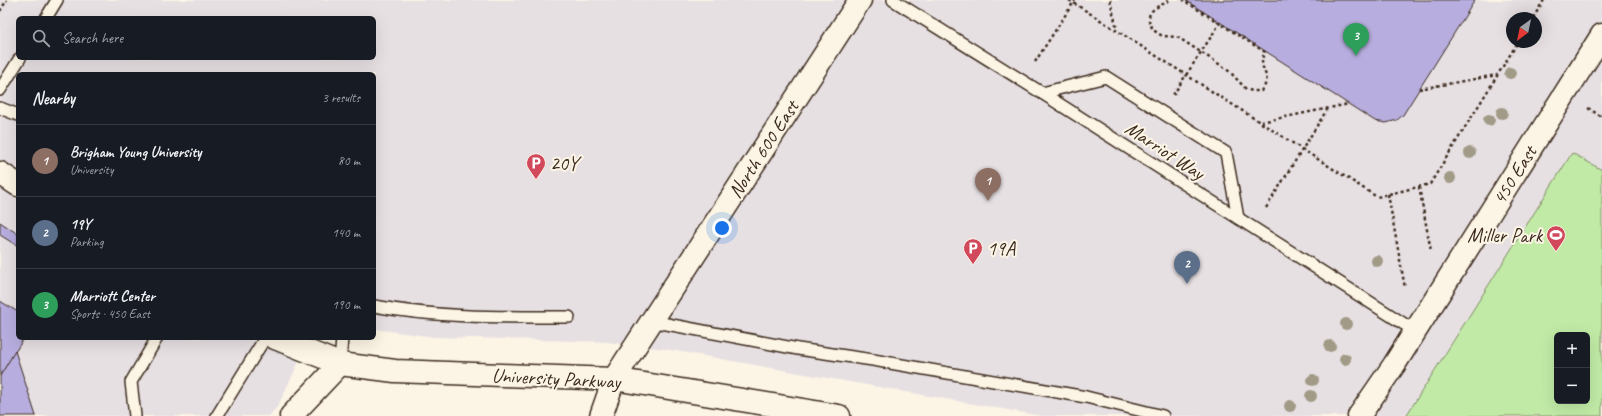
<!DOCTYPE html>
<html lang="en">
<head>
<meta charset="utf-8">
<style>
	body { margin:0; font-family:Caveat,sans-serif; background:#20242c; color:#f1f3f6 }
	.controls { position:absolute; right:12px; bottom:12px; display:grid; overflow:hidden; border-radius:6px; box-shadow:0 4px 16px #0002 }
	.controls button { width:36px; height:36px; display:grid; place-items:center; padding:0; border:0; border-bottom:1px solid #363941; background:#171b24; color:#f1f3f6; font:20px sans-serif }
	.compass { position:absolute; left:1506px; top:12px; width:36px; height:36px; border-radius:50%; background:#171b24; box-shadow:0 4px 16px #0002; rotate:213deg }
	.you { position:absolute; left:722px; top:228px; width:14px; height:14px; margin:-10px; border:3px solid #fff; border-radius:50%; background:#1a73e8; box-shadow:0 0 0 6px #1a73e833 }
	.badge { display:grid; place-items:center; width:26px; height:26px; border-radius:50%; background:#d1495b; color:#fff; font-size:13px; font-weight:700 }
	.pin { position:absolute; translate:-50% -33px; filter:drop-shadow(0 1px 2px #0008) }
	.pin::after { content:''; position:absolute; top:21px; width:14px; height:12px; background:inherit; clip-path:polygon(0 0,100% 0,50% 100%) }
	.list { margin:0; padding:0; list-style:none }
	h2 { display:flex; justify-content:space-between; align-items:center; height:52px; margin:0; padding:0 16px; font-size:17px }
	h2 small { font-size:13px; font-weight:400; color:#9ea1a6 }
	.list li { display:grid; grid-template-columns:26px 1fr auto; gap:12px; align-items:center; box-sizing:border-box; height:72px; padding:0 16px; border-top:1px solid #363941 }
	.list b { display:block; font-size:15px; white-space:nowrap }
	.list p { margin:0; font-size:13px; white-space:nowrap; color:#9ea1a6 }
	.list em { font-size:13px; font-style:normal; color:#9ea1a6 }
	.icon { flex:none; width:22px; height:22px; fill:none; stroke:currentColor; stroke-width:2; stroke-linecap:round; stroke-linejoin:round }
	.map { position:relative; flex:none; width:1602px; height:416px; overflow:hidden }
	.search { position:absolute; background:#171b24; box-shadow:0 4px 16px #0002; left:16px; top:16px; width:360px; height:44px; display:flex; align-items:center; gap:10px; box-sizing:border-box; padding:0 14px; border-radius:6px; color:#9ea1a6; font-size:15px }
	.panel { position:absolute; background:#171b24; box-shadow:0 4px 16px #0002; left:16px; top:72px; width:360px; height:268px; border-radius:6px }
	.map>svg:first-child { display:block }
	.built { fill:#e7e0e3; fill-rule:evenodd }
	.green { fill:#c0eaa6; stroke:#7e8a62; fill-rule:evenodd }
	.building { fill:#b7aedf; stroke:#3b2a1e }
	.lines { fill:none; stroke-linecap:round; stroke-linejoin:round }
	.service-casing { stroke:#3b2a1e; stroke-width:14 }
	.minor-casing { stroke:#3b2a1e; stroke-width:25 }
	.secondary-casing { stroke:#3b2a1e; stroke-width:25 }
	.path { stroke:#3b2a1e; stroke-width:2.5; stroke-dasharray:3 3; stroke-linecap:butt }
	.service { stroke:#fcf5e5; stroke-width:11 }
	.minor { stroke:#fcf5e5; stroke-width:22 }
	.secondary { stroke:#fcf5e5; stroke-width:22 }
	.tree { fill:#a19a86 }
	.labels { text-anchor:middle; stroke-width:4; stroke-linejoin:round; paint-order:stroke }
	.street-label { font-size:20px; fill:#3b2a1e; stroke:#fcf5e5 }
	.poi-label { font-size:20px; fill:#3b2a1e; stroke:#fcf5e5; text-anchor:start }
</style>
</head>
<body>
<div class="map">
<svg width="1602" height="416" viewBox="0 0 1602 416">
	<rect width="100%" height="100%" fill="#fcf5e5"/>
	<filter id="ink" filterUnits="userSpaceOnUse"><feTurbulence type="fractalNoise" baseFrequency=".025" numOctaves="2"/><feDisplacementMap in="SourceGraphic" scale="8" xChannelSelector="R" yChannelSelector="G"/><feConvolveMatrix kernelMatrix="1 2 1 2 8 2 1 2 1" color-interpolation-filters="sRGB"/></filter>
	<g filter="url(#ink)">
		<path class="built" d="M0,0H1602V416H1041L665,349L606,342L434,337L374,329V74H18V338H310L278,406L269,416H0ZM18,18H374V58H18ZM1512,18H1536V42H1512ZM1557,335H1587V401H1557Z"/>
		<path class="green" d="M1572,153L1602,170V416H1406ZM1557,335H1587V401H1557Z"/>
		<g class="building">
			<path d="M1185,0H1475L1403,115L1397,120L1386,123L1375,121Z"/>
			<path d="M0,222L18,234V242L16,245L0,235Z"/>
			<path d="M0,301L18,312V338H24L0,376Z"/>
			<path d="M15,351L36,416H0V376Z"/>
		</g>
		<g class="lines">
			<g class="service-casing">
				<g id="service">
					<path d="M893,0L1042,93L1415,331"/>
					<path d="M46,18L57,0"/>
					<path d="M0,90L20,58"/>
					<path d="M1042,93L1106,77L1226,153L1238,218"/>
					<path d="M0,108L18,115"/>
					<path d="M374,306C438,318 504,317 569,317"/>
					<path d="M651,321L798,349L873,360L1086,397L1163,416"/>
					<path d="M340,364L342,338"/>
					<path d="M135,416L131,382L157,338"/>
					<path d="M217,416L265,338"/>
				</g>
			</g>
			<g class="minor-casing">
				<g id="minor">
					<path d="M291,416L340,364"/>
					<path d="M601,416L614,379L860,0"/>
				</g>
			</g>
			<g class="secondary-casing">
				<g id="secondary">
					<path d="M0,173L18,185"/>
					<path d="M275,338L340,364L395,371L614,379L839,416"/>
					<path d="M1359,416L1394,365L1602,35"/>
				</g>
			</g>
			<g class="path">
				<path d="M1069,0L1377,197L1430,184L1518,42"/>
				<path d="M1110,0L1117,29"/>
				<path d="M1169,0C1164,5 1156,6 1151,12C1145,20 1153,32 1161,35C1167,37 1173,36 1179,38L1219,64L1230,72L1246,89L1252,91H1261L1265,85L1267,77C1262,68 1260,60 1265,52L1183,0"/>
				<path d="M0,11L7,0"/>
				<path d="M1533,18L1544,0"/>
				<path d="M1035,62L1075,0"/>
				<path d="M1419,89L1497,75"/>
				<path d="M1173,95L1220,23"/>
				<path d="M1588,108L1602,117"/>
				<path d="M1261,122L1349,104"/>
				<path d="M1419,187L1431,251"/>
				<path d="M1388,194L1405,288"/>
				<path d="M1266,208L1328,108"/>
			</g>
			<use href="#service" class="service"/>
			<use href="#minor" class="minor"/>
			<use href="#secondary" class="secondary"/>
		</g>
		<g class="tree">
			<circle cx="1510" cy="73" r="6"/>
			<circle cx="1502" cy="113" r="6"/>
			<circle cx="1489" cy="120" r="6"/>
			<circle cx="1470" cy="153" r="6"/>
			<circle cx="1450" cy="178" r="6"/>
			<circle cx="1377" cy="261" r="6"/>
			<circle cx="1346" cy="324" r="6"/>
			<circle cx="1330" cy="346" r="6"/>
			<circle cx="1345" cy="359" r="6"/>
			<circle cx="1313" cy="380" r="6"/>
			<circle cx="1311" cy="396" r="6"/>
			<circle cx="1290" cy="406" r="6"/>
		</g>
	</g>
	<defs>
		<g id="parking-pin" transform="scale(1)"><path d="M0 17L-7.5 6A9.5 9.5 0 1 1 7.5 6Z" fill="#d1495b" stroke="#fcf5e5"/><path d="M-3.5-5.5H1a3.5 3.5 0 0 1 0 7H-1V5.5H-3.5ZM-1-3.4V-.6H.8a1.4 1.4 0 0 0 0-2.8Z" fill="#fff"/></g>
		<g id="stadium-pin" transform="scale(1)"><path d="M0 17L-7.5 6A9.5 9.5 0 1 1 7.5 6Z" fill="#d1495b" stroke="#fcf5e5"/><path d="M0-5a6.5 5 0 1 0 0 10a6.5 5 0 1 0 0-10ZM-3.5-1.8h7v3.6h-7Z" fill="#fff"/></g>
	</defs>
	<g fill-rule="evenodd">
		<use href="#parking-pin" x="536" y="163"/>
		<use href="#stadium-pin" x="1556" y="235"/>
		<use href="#parking-pin" x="973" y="248"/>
	</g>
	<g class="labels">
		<g class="street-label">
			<text transform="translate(763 149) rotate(-57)" y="7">North 600 East</text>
			<text transform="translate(1165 150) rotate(33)" y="7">Marriot Way</text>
			<text transform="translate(1514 175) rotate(-58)" y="7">450 East</text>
			<text transform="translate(556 378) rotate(3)" y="7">University Parkway</text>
		</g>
		<g class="poi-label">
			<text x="550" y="170">20Y</text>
			<text x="1542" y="242" text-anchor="end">Miller Park</text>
			<text x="987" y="255">19A</text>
		</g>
	</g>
</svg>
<div class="controls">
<button>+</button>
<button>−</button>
</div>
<svg class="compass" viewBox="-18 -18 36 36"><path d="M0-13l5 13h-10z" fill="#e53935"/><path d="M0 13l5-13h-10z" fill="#9ea1a6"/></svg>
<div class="you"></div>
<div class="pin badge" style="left:988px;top:201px;background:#8d6e63">1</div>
<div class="pin badge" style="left:1187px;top:284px;background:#5c6f8a">2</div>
<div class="pin badge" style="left:1356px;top:56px;background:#2e9e5b">3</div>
<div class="search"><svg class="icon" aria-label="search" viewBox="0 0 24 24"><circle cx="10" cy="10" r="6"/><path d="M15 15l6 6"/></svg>Search here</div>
<section class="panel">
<h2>Nearby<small>3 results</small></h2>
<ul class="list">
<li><span class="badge" style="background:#8d6e63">1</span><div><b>Brigham Young University</b><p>University</p></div><em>80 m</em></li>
<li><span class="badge" style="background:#5c6f8a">2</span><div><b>19Y</b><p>Parking</p></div><em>140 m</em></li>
<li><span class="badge" style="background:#2e9e5b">3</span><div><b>Marriott Center</b><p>Sports · 450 East</p></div><em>190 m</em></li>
</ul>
</section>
</div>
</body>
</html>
